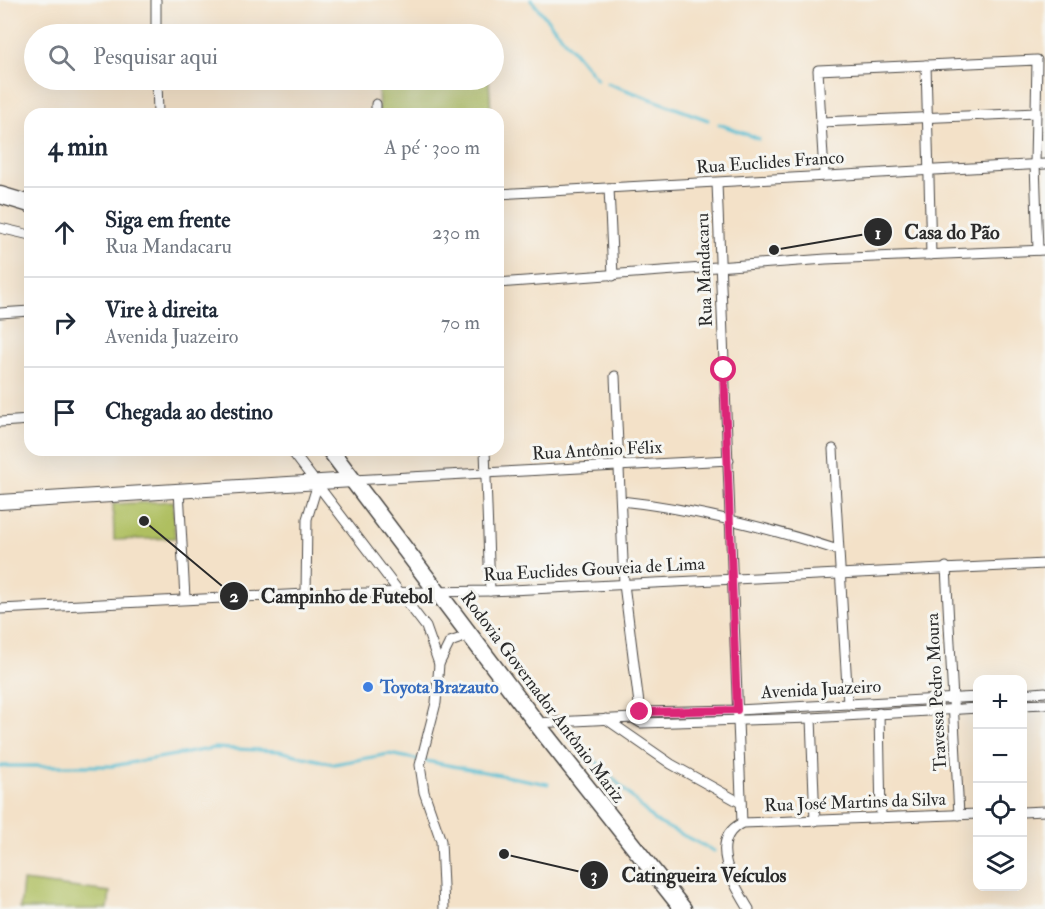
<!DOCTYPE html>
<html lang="pt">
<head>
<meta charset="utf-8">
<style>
	body { margin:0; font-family:"IM FELL Double Pica",serif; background:#f6f6f7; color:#1f2937 }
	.controls { position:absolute; right:18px; bottom:18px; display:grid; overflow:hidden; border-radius:12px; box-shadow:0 6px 24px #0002 }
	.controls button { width:54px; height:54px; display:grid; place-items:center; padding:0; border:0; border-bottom:2px solid #e0e1e3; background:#fff; color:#1f2937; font:30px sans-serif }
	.stop { position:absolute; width:18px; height:18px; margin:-14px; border:4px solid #db2777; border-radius:50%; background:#fff }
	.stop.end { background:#db2777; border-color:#fff; box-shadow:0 2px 6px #0008 }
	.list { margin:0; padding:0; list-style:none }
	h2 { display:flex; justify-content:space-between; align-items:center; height:78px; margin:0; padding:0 24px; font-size:26px }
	h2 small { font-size:20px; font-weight:400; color:#747a83 }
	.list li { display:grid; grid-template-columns:39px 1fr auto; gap:18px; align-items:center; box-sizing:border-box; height:90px; padding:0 24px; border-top:2px solid #e0e1e3 }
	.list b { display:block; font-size:22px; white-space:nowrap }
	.list p { margin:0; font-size:20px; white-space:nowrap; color:#747a83 }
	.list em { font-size:20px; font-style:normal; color:#747a83 }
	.icon { flex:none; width:33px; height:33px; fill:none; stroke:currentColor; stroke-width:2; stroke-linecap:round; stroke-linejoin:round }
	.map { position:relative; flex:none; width:1045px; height:909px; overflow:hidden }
	.search { position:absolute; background:#fff; box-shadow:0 6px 24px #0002; left:24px; top:24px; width:480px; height:66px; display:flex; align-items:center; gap:15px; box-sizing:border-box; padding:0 21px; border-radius:33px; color:#747a83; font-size:22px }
	.panel { position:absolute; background:#fff; box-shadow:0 6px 24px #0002; left:24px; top:108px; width:480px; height:348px; border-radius:18px }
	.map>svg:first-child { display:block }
	.green { fill:#afbf61; stroke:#6d7546; stroke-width:1.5 }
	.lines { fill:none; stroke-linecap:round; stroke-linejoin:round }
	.stream { stroke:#56bed3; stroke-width:3 }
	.minor-casing { stroke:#494643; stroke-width:11 }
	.secondary-casing { stroke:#494643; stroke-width:16 }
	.trunk-casing { stroke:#494643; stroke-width:19 }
	.minor { stroke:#fff; stroke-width:9 }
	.secondary { stroke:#fff; stroke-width:14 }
	.trunk { stroke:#fff; stroke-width:16 }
	.route { stroke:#db2777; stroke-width:8 }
	.shop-dot { fill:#3f7fe0; stroke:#f6f6f2; stroke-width:2 }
	.labels { text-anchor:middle; stroke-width:6; stroke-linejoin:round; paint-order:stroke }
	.street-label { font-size:18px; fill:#2b2b2b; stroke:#f6f6f2 }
	.shop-label { font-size:18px; font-weight:bold; fill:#366cbe; stroke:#f6f6f2; text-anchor:start }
	.leader { fill:none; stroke:#2b2b2b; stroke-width:2 }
	.callout-dot { fill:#2b2b2b; stroke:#f6f6f2; stroke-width:2 }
	.mark-label { font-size:18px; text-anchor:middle; font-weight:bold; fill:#fff }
	.callout-label { font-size:20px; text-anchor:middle; font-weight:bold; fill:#2b2b2b; stroke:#f6f6f2; stroke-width:6; stroke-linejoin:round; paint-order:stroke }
</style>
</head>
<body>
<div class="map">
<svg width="1045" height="909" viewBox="0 0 1045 909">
	<rect width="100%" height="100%" fill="#f6f6f2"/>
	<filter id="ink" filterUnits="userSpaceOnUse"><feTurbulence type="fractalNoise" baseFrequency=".0167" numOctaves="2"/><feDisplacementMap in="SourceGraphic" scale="12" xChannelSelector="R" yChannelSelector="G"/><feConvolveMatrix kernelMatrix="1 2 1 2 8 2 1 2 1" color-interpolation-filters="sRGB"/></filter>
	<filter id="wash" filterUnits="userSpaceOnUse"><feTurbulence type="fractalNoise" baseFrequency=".008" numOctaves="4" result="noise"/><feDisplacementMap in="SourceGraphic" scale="24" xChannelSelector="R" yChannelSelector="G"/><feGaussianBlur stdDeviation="1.35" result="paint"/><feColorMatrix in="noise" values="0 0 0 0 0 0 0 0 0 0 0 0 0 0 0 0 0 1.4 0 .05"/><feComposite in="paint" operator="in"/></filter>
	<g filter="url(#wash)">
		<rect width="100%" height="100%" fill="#f3e1c8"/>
		<g class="green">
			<path d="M378,80H489L491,114H379Z"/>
			<path d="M173,501L175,538L114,540L113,504Z"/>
			<path d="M23,881L110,892L108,909H20Z"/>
		</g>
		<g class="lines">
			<g class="stream">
				<path d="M531,0L597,79"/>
				<path d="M607,83L708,120"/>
				<path d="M719,124L759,139"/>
				<path d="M585,759L597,762L655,821L714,851"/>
				<path d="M0,766H112L215,748L279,751L334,764L389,754L548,784"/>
			</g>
		</g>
	</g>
	<g filter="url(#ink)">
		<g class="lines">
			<g class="minor-casing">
				<g id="minor">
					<path d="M156,0V34"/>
					<path d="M926,65L931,255"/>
					<path d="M157,80L158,114"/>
					<path d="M376,104V114"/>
					<path d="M821,122L1036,113"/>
					<path d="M824,174L818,70L1037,60L1035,164L1038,250"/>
					<path d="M717,183L742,823"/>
					<path d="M609,188L613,276"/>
					<path d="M498,194L1045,164"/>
					<path d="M0,228L30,235"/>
					<path d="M498,283L826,259L1045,250"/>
					<path d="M0,313L30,311"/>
					<path d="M615,376L624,584L640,712"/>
					<path d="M0,422L30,420"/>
					<path d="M833,449L848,704"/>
					<path d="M291,450L426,627L439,664L436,703L420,765L424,792L441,841L444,909"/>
					<path d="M485,450L490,591"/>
					<path d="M353,480L729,460"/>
					<path d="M179,490L185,598"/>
					<path d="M621,501C696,509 766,527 838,550"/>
					<path d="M946,567L959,815"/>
					<path d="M306,594L307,519L318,483"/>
					<path d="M0,609L306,594L490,591L1045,564"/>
					<path d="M439,664L450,642L470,635"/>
					<path d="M1022,694L1045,692"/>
					<path d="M1022,705L1045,704"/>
					<path d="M879,713L881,818"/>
					<path d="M633,718L640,712L737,710L978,697"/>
					<path d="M811,718L815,821"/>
					<path d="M606,719L671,764L741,803"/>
					<path d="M536,723L633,718L641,723L811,718L978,708"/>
					<path d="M1022,812L1045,811"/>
					<path d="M749,909C735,886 706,841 742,823L978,814"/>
				</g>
			</g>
			<g class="secondary-casing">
				<path id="secondary" d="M0,502L353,480"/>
			</g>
			<g class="trunk-casing">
				<g id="trunk">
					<path d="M0,195L30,204"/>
					<path d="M330,450L544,733L683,909"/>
				</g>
			</g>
			<use href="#minor" class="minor"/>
			<use href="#secondary" class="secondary"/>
			<use href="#trunk" class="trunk"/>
		</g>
	</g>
	<g class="lines" filter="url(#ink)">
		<path class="route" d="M640,712L737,710L724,370"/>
	</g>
	<circle class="shop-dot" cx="368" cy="687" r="6"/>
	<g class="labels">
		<g class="street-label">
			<text transform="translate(770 162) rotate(-4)" y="6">Rua Euclides Franco</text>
			<text transform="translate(704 270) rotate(-92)" y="6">Rua Mandacaru</text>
			<text transform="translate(597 450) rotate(-3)" y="6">Rua Antônio Félix</text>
			<text transform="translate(594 569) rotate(-3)" y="6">Rua Euclides Gouveia de Lima</text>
			<text transform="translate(821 689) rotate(-3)" y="6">Avenida Juazeiro</text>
			<text transform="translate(936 692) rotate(-93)" y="6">Travessa Pedro Moura</text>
			<text transform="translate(543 697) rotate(53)" y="6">Rodovia Governador Antônio Mariz</text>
			<text transform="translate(855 802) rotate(-2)" y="6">Rua José Martins da Silva</text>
		</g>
		<g class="shop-label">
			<text x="380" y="693">Toyota Brazauto</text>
		</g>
	</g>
	<path class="leader" d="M774 250L878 232M144 521L234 596M504 854L594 875"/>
	<g class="callout-dot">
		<circle cx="774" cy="250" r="6"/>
		<circle cx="144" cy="521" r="6"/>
		<circle cx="504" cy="854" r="6"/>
		<circle cx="878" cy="232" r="15"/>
		<circle cx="234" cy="596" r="15"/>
		<circle cx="594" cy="875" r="15"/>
	</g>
	<g class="mark-label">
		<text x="878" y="239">1</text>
		<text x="234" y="602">2</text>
		<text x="594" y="881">3</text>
	</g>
	<g class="callout-label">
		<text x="952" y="239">Casa do Pão</text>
		<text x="347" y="603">Campinho de Futebol</text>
		<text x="704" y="882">Catingueira Veículos</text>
	</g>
</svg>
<div class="controls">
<button>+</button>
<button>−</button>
<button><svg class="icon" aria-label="locate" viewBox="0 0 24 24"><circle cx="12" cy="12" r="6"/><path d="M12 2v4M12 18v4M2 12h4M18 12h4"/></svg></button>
<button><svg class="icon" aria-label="layers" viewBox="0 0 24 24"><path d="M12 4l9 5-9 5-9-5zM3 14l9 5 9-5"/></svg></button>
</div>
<div class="stop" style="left:724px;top:370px"></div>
<div class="stop end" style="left:640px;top:712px"></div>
<div class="search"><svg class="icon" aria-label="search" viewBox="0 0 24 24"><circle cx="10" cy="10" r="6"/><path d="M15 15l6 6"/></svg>Pesquisar aqui</div>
<section class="panel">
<h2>4 min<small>A pé · 300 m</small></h2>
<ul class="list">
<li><svg class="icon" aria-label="ahead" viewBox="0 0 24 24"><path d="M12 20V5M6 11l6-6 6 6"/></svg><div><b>Siga em frente</b><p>Rua Mandacaru</p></div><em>230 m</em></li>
<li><svg class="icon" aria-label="right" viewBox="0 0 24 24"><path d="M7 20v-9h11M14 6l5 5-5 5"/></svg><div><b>Vire à direita</b><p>Avenida Juazeiro</p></div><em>70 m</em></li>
<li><svg class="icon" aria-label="arrive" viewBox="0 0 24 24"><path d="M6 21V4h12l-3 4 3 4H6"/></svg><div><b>Chegada ao destino</b></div></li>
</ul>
</section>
</div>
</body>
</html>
